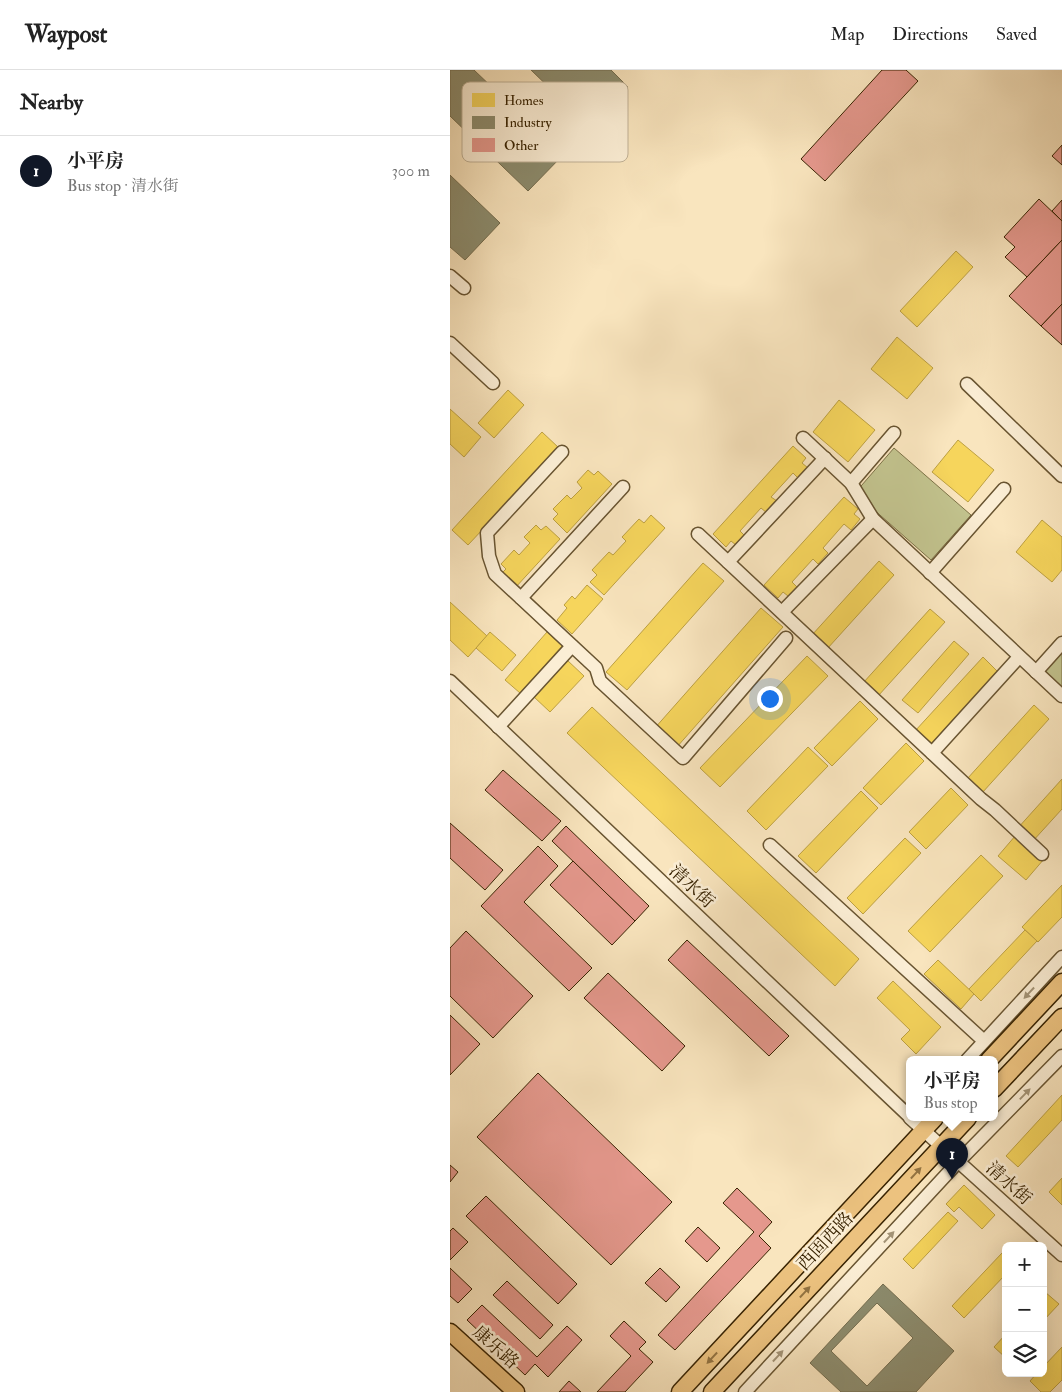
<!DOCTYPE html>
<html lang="en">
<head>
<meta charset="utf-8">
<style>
	body { margin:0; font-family:"IM FELL Double Pica","Noto Serif SC",serif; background:#f2f2f2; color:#222 }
	.controls { position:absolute; right:15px; bottom:15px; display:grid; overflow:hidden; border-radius:8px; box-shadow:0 5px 20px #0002 }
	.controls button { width:45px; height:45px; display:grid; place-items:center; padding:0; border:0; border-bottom:1px solid #e0e0e0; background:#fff; color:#222; font:25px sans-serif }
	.you { position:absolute; left:319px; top:628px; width:18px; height:18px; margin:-12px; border:4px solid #fff; border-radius:50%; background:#1a73e8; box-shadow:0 0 0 8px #1a73e833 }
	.badge { display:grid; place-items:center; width:32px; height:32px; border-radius:50%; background:#111827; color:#fff; font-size:16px; font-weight:700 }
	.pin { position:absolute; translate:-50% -41px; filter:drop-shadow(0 1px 2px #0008) }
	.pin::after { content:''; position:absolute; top:26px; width:18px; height:15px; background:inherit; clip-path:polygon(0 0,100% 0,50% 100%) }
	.popup { position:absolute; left:456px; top:986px; width:92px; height:65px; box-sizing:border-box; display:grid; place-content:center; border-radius:8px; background:#fff; filter:drop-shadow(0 1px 4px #0005); font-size:16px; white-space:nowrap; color:#767676 }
	.popup b { font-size:19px; color:#222 }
	.popup::after { content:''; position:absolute; left:50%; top:100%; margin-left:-10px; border:10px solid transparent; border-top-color:#fff }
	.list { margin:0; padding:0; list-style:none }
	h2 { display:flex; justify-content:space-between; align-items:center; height:65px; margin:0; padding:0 20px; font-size:21px }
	h2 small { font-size:16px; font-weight:400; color:#767676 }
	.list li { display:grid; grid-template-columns:32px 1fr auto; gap:15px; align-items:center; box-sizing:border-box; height:70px; padding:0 20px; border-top:1px solid #e0e0e0 }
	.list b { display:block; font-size:19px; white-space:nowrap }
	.list p { margin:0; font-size:16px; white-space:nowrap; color:#767676 }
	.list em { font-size:16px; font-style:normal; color:#767676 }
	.icon { flex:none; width:28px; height:28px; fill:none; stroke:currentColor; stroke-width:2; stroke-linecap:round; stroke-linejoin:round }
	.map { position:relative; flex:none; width:612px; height:1322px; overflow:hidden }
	header { display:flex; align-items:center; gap:30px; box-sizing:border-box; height:70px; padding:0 25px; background:#fff; border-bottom:1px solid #e0e0e0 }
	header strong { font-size:24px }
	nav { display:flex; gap:28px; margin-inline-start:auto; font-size:18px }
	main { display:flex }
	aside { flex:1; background:#fff }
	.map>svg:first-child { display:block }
	.green { fill:#c2c38e; stroke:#7d7348 }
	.homes { fill:#f6d55c; stroke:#bda041 }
	.industry { fill:#8c8c6e; stroke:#736c4e; fill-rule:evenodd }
	.building { fill:#e5988d; stroke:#382302 }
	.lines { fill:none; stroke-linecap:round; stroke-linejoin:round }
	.minor-casing { stroke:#685431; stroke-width:15 }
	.major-casing { stroke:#382302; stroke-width:19 }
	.minor { stroke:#fbeed5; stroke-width:12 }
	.major { stroke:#ecc27f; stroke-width:16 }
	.oneway { fill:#a39376 }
	.oneway2 { fill:#927240 }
	.labels { text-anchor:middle; stroke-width:5; stroke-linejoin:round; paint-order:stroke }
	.street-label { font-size:18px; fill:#382302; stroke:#fbeed5 }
	.key { fill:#fbeed5; stroke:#c0b196; stroke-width:1 }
	.key-label { font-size:14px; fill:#382302 }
</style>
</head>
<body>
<header>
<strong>Waypost</strong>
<nav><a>Map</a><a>Directions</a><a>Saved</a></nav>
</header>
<main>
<aside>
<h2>Nearby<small></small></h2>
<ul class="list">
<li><span class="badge">1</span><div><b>小平房</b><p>Bus stop · 清水街</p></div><em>300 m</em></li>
</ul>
</aside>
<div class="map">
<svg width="612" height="1322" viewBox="0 0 612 1322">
	<rect width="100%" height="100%" fill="#f9e5be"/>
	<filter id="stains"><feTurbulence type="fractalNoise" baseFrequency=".004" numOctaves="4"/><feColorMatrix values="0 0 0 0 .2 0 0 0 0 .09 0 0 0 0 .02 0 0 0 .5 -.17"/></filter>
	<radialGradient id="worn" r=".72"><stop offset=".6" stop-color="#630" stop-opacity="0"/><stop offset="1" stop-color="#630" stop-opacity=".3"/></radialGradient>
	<g class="green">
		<path d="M444,378L521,445L481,490L405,423Z"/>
		<path d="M612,577V620L591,602Z"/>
	</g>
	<g class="homes">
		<path d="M506,181L523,197L467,257L450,241Z"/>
		<path d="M447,267L483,298L457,329L421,299Z"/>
		<path d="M58,320L74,335L44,368L28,353Z"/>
		<path d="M389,330L425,360L398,392L363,362Z"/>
		<path d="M0,339L31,367L14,387L0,374Z"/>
		<path d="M92,362L109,378L18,475L2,460Z"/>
		<path d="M508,370L544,400L518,432L482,402Z"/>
		<path d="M343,376L356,388L352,393L358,398L349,409L343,403L321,427L327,431L317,443L311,438L290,461L295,466L286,475L281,471L276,477L263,464Z"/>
		<path d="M138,400L144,405L148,401L162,414L117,463L103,449L108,444L103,439L117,425L121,429L132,418L127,412Z"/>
		<path d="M394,427L408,439L404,444L410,449L401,460L394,454L373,478L378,483L368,494L363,489L342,512L347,517L338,526L333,522L328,528L314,515Z"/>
		<path d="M201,445L215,458L154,525L140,512L147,505L142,500L159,482L163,485L176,471L172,467L189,449L194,453Z"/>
		<path d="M592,450L612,467V500L602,512L566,482Z"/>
		<path d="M86,455L91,460L96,456L110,469L65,518L51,504L56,499L51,494L64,480L69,485L80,473L74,467Z"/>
		<path d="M429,491L444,505L377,579L362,565Z"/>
		<path d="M253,493L274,511L177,620L156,602Z"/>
		<path d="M137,515L153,529L122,564L107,550L117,538L114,535L122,526L125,529Z"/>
		<path d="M0,532L37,566L18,587L0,570Z"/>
		<path d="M311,538L333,557L226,678L204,659Z"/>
		<path d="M480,539L495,552L428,626L413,613Z"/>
		<path d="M40,562L66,585L52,601L26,578Z"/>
		<path d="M97,562L112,576L70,623L55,610Z"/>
		<path d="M504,571L519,584L468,643L452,630Z"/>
		<path d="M357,586L378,606L270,717L250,698Z"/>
		<path d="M533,587L547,601L480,675L465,661Z"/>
		<path d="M117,590L134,606L100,642L83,626Z"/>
		<path d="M410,631L428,649L382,696L364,678Z"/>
		<path d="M584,635L599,649L532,723L517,709Z"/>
		<path d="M142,637L409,889L385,916L117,663Z"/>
		<path d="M456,673L474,691L431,735L413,718Z"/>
		<path d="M358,677L378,696L316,760L297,741Z"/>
		<path d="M612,709V739L582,772L567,759Z"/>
		<path d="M501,718L518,735L476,779L459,762Z"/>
		<path d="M411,721L428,738L366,803L348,786Z"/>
		<path d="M566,765L594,789L576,810L548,786Z"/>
		<path d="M455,768L471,783L413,844L397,828Z"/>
		<path d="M531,785L553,806L480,882L458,861Z"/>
		<path d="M612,815V847L588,872L572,857Z"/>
		<path d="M575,860L587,871L531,931L519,919Z"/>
		<path d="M488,890L524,924L511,939L474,904Z"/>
		<path d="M443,911L491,957L466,984L451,969L460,960L427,928Z"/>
		<path d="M612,1025V1050L568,1097L556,1086Z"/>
		<path d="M612,1108V1135L599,1122Z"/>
		<path d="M514,1115L545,1145L532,1159L509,1137L504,1142L496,1134Z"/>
		<path d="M498,1142L508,1151L463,1199L453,1189Z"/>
		<path d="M552,1183L556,1186V1204L514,1248L502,1236Z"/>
		<path d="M595,1222L609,1234L593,1251V1224Z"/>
		<path d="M556,1264V1288L544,1277Z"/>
		<path d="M612,1277V1310L600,1322H591L580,1311L587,1303H593V1297Z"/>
	</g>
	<g class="industry">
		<path d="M0,0H24L113,85L78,121L0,46Z"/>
		<path d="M81,0H161L178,17L140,57Z"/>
		<path d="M0,105L50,153L15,190L0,177Z"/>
		<path d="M433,1214L504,1281L466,1322H391L360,1293ZM427,1233L463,1268L417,1316L381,1281Z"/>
	</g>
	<g class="building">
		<path d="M432,0H456L468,11L375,111L351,89Z"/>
		<path d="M612,75V95L602,86Z"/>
		<path d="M589,129L612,151V170L577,207L555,187L565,177L554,167Z"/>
		<path d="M612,130V151L602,141Z"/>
		<path d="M612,170V234L591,256L559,226Z"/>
		<path d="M612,234V275L591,256Z"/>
		<path d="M53,700L111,751L92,771L35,720Z"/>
		<path d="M0,753L53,800L35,820L0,788Z"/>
		<path d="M116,756L199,836L185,851L102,771Z"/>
		<path d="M88,776L108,796L74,832L142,898L119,921L31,836Z"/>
		<path d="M123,791L185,851L162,875L100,815Z"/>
		<path d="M16,861L83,926L43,968L0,926V878Z"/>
		<path d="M237,870L339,966L319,986L218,890Z"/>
		<path d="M158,903L235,976L212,1001L134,928Z"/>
		<path d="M0,945L30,974L0,1005Z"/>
		<path d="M88,1003L222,1132L161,1195L27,1067Z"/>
		<path d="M0,1095L8,1102L0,1112Z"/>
		<path d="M287,1118L322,1152L309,1166L321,1178L225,1280L208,1265L304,1162L273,1133Z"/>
		<path d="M36,1126L127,1214L108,1234L16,1146Z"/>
		<path d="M248,1157L270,1178L257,1192L235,1171Z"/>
		<path d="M3,1158L18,1172L0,1190V1161Z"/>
		<path d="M0,1198L22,1219L8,1233L0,1226Z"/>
		<path d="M210,1198L230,1217L216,1232L195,1213Z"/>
		<path d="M57,1211L103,1255L90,1269L43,1225Z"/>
		<path d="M32,1235L87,1287L117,1256L132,1270L98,1307L85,1294L75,1305L17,1250Z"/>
		<path d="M174,1251L196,1272L189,1279L203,1292L175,1322H147L181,1286L160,1266Z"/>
		<path d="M119,1311L131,1322H109Z"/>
	</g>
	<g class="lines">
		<g class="minor-casing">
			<g id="minor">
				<path d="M0,206L14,218"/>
				<path d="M0,273L43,313"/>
				<path d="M517,314L612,406"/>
				<path d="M353,368L401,413L423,449L612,626"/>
				<path d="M112,382L37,463L39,486L45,504L146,598L150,611L233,688L336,568"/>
				<path d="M401,413L444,363"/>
				<path d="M248,464L531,729L545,740L592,784"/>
				<path d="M278,492L375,388"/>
				<path d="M480,503L554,419"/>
				<path d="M71,528L173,417"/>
				<path d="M332,542L423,449"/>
				<path d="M586,602L612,573"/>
				<path d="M0,611L460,1047"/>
				<path d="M48,657L122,576"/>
				<path d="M482,683L569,587"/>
				<path d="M320,775L534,971"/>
				<path d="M517,990L612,887"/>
				<path d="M460,1048L612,1185"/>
				<path d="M295,1322L509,1091L612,986"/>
			</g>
		</g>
		<g class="major-casing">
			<g id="major">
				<path d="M539,990L612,912"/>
				<path d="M544,1019L612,947"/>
				<path d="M0,1262L66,1322"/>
				<path d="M230,1322L485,1048"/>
				<path d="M262,1322L518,1048"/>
			</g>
		</g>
		<use href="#minor" class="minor"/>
		<use href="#major" class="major"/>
	</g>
	<defs><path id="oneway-solid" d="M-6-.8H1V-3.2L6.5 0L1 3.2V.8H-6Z" transform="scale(1.25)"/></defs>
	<g class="oneway">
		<use href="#oneway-solid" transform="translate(579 923) rotate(133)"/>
		<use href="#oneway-solid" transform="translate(575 1024) rotate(-46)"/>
		<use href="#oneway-solid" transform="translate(439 1167) rotate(-47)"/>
		<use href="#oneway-solid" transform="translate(328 1286) rotate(-47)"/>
	</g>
	<g class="oneway2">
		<use href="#oneway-solid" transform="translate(466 1103) rotate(-47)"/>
		<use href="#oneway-solid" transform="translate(355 1222) rotate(-47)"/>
		<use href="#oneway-solid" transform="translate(262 1288) rotate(133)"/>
	</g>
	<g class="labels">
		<g class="street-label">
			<text transform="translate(242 816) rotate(43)" y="6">清水街</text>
			<text transform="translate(559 1113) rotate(42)" y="6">清水街</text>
			<text transform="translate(375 1171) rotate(-47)" y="6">西固西路</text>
			<text transform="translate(46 1277) rotate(42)" y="6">康乐路</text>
		</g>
	</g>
	<rect x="12" y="12" width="166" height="80" rx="8" class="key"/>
	<rect x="22" y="23" width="23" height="14" fill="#f6d55c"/>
	<rect x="22" y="46" width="23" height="13" fill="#8c8c6e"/>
	<rect x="22" y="68" width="23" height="14" fill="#e5988d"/>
	<g class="key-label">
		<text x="54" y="35">Homes</text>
		<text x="54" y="57">Industry</text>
		<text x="54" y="80">Other</text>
	</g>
	<rect width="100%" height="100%" filter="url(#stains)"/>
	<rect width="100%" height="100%" fill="url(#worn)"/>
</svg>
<div class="controls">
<button>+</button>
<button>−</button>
<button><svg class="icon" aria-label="layers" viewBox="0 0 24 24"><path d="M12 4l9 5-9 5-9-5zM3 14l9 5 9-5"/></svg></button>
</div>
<div class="you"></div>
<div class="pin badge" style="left:502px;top:1109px">1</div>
<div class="popup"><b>小平房</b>Bus stop</div>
</div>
</main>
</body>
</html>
